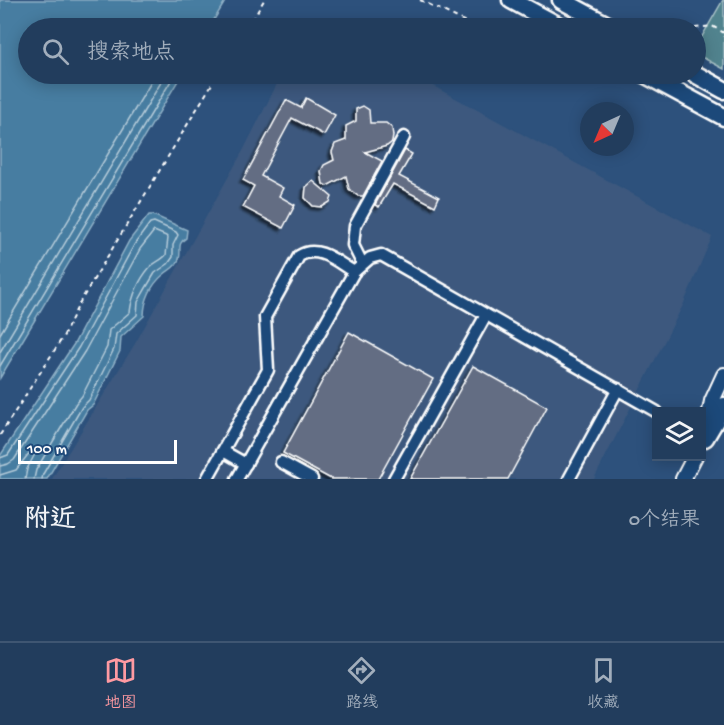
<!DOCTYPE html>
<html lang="zh">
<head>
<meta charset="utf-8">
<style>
	body { margin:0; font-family:"Gochi Hand","LXGW WenKai TC",sans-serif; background:#2a4463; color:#f1f3f6 }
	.controls { position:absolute; right:18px; bottom:18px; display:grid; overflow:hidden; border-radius:0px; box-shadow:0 3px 15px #0003 }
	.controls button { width:54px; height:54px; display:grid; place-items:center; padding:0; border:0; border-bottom:2px solid #3f5672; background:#223d5d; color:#f1f3f6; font:30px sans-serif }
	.compass { position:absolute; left:580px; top:102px; width:54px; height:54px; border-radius:50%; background:#223d5d; box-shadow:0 3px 15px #0003; rotate:224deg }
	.scale { position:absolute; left:18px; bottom:15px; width:159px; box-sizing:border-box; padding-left:6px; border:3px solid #fff; border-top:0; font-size:16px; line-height:21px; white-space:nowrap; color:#fff; -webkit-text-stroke:4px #1f4a7a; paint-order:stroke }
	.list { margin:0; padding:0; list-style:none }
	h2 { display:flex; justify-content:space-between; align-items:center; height:78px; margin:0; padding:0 24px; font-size:26px }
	h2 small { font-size:20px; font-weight:400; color:#a2aebc }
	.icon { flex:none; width:33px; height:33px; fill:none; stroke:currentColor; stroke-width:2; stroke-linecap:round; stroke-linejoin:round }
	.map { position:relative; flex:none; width:724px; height:479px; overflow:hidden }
	.search { position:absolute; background:#223d5d; box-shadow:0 3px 15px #0003; left:18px; right:18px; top:18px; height:66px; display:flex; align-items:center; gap:15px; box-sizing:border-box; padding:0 21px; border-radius:33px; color:#a2aebc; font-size:22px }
	.sheet { height:162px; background:#223d5d }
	nav { display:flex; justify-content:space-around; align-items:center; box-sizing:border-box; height:84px; border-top:2px solid #3f5672; background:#223d5d; font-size:16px; color:#a2aebc }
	nav a { display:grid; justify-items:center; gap:3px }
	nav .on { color:#ff9aa2 }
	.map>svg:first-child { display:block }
	.built { fill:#3d597e }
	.green { fill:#51838e; stroke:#a8c1c6; stroke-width:1.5 }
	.water { fill:#467da1; stroke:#90b1c7; stroke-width:1.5 }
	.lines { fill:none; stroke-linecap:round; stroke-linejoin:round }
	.shore { stroke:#b5cbd9; stroke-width:1.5 }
	.building { fill:#636d83; stroke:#fff; stroke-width:1.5; filter:url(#shadow) }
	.minor-casing { stroke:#fff; stroke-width:15 }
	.major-casing { stroke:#fff; stroke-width:18 }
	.highway-casing { stroke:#fff; stroke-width:21 }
	.path { stroke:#fff; stroke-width:2; stroke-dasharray:4.5 4.5; stroke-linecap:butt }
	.minor { stroke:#1f4a7a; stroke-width:10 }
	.major { stroke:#1f4a7a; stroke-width:14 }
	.highway { stroke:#1f4a7a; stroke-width:16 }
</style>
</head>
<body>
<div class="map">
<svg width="724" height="479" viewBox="0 0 724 479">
	<defs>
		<filter id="shadow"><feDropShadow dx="-3" dy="3" stdDeviation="1.5" flood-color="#0009"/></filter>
	</defs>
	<rect width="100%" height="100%" fill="#2d517c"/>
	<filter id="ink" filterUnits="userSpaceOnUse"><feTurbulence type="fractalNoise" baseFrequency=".0167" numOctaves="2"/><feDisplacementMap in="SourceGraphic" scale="12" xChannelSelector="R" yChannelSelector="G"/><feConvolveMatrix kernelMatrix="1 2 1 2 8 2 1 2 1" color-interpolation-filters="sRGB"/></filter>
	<g filter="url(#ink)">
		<path class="built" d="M282,74H411L712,237L683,305L594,479H52L136,342L244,149Z"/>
		<path class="green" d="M723,0H724V69L696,54V47Z"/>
		<g class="water">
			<path d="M0,0H226L209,28H28V74H182L0,378Z"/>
			<path d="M149,215H153L187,230L186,238C176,244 182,250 179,259C176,268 169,269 163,275C151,285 144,301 144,316L121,337L120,351L93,405L87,410L47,479H0V456L74,344L129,241Z"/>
		</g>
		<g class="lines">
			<g class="shore">
				<path d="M0,334L156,74"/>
				<path d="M0,352L166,74"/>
				<path d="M0,366L175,74"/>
				<path d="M0,458L8,455L79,347L134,245L150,223L154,222L176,232L178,235L173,245V257L168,264L155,273L146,288L138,302L137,315L116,334L114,349L89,400L82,407L43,474L42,479"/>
				<path d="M0,466L8,464L14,460L85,351L140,249L154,231L166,236L168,238L166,255C162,260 155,262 150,267C139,280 132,296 130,312L109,330L107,347L82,396L76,403L36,470L34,479"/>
				<path d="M0,475L16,470L30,452L33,451L35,454L27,469L25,479"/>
			</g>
		</g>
		<g class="building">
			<path d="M306,98L335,115L324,135L292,118L261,176L283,188L279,196L295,205L283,228L243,207L254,186L243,180L286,100L301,108Z"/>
			<path d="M363,106L369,110L370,123H386L392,128L393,136L392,142L387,146L365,152L382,161L363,196H358L349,189L346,176L327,186L323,184L321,171L324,165L334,160L332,152L335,144L346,140V126L356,121V109Z"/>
			<path d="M405,150L412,154L399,176L439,197L435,206L393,184L379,207L375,205Z"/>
			<path d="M313,181L332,197L330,202L322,207L313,206L305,198L306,187Z"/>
			<path d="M349,332L433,379L378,479H331L283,453Z"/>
			<path d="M473,366L547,407L508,479H410Z"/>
		</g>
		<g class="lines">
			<g class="minor-casing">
				<g id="minor">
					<path d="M362,263L353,245L355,226L404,137"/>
					<path d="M223,451L246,464"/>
					<path d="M281,462L312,479"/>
					<path d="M207,479L268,370L265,317L299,256C318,244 337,262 354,272"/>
					<path d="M237,479L354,272L370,258L381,255L657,412"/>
					<path d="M394,479L486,315"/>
					<path d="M569,479L618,389"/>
				</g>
			</g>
			<g class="major-casing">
				<g id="major">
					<path d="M706,431L712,401L724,375"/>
					<path d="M683,479L695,456"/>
				</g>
			</g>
			<g class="highway-casing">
				<g id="highway">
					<path d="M511,0L563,28"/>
					<path d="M561,0L613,28"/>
					<path d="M644,74L724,117"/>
					<path d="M695,74L724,90"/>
					<path d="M705,438L724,406"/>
				</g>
			</g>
			<g class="path">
				<path d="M420,0L466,22"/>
				<path d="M248,28L264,0"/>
				<path d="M695,28L712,26L724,33"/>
				<path d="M0,435L63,337L80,302L218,74"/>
			</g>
			<use href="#minor" class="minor"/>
			<use href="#major" class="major"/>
			<use href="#highway" class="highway"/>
		</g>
	</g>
</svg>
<div class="controls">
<button><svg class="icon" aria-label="layers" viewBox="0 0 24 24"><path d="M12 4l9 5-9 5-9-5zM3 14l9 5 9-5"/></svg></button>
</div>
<svg class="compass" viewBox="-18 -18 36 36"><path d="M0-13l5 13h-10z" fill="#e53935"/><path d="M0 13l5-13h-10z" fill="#a2aebc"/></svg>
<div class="scale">100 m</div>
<div class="search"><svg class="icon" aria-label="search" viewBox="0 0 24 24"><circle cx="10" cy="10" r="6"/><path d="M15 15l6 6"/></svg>搜索地点</div>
</div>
<section class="sheet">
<h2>附近<small>0个结果</small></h2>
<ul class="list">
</ul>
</section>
<nav>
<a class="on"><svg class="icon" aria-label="map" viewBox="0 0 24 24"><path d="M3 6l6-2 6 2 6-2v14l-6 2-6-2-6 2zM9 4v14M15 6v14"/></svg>地图</a>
<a><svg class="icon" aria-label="directions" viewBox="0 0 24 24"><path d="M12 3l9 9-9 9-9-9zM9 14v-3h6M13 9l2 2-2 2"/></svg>路线</a>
<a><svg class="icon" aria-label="saved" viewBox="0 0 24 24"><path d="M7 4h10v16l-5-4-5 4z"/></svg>收藏</a>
</nav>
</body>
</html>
